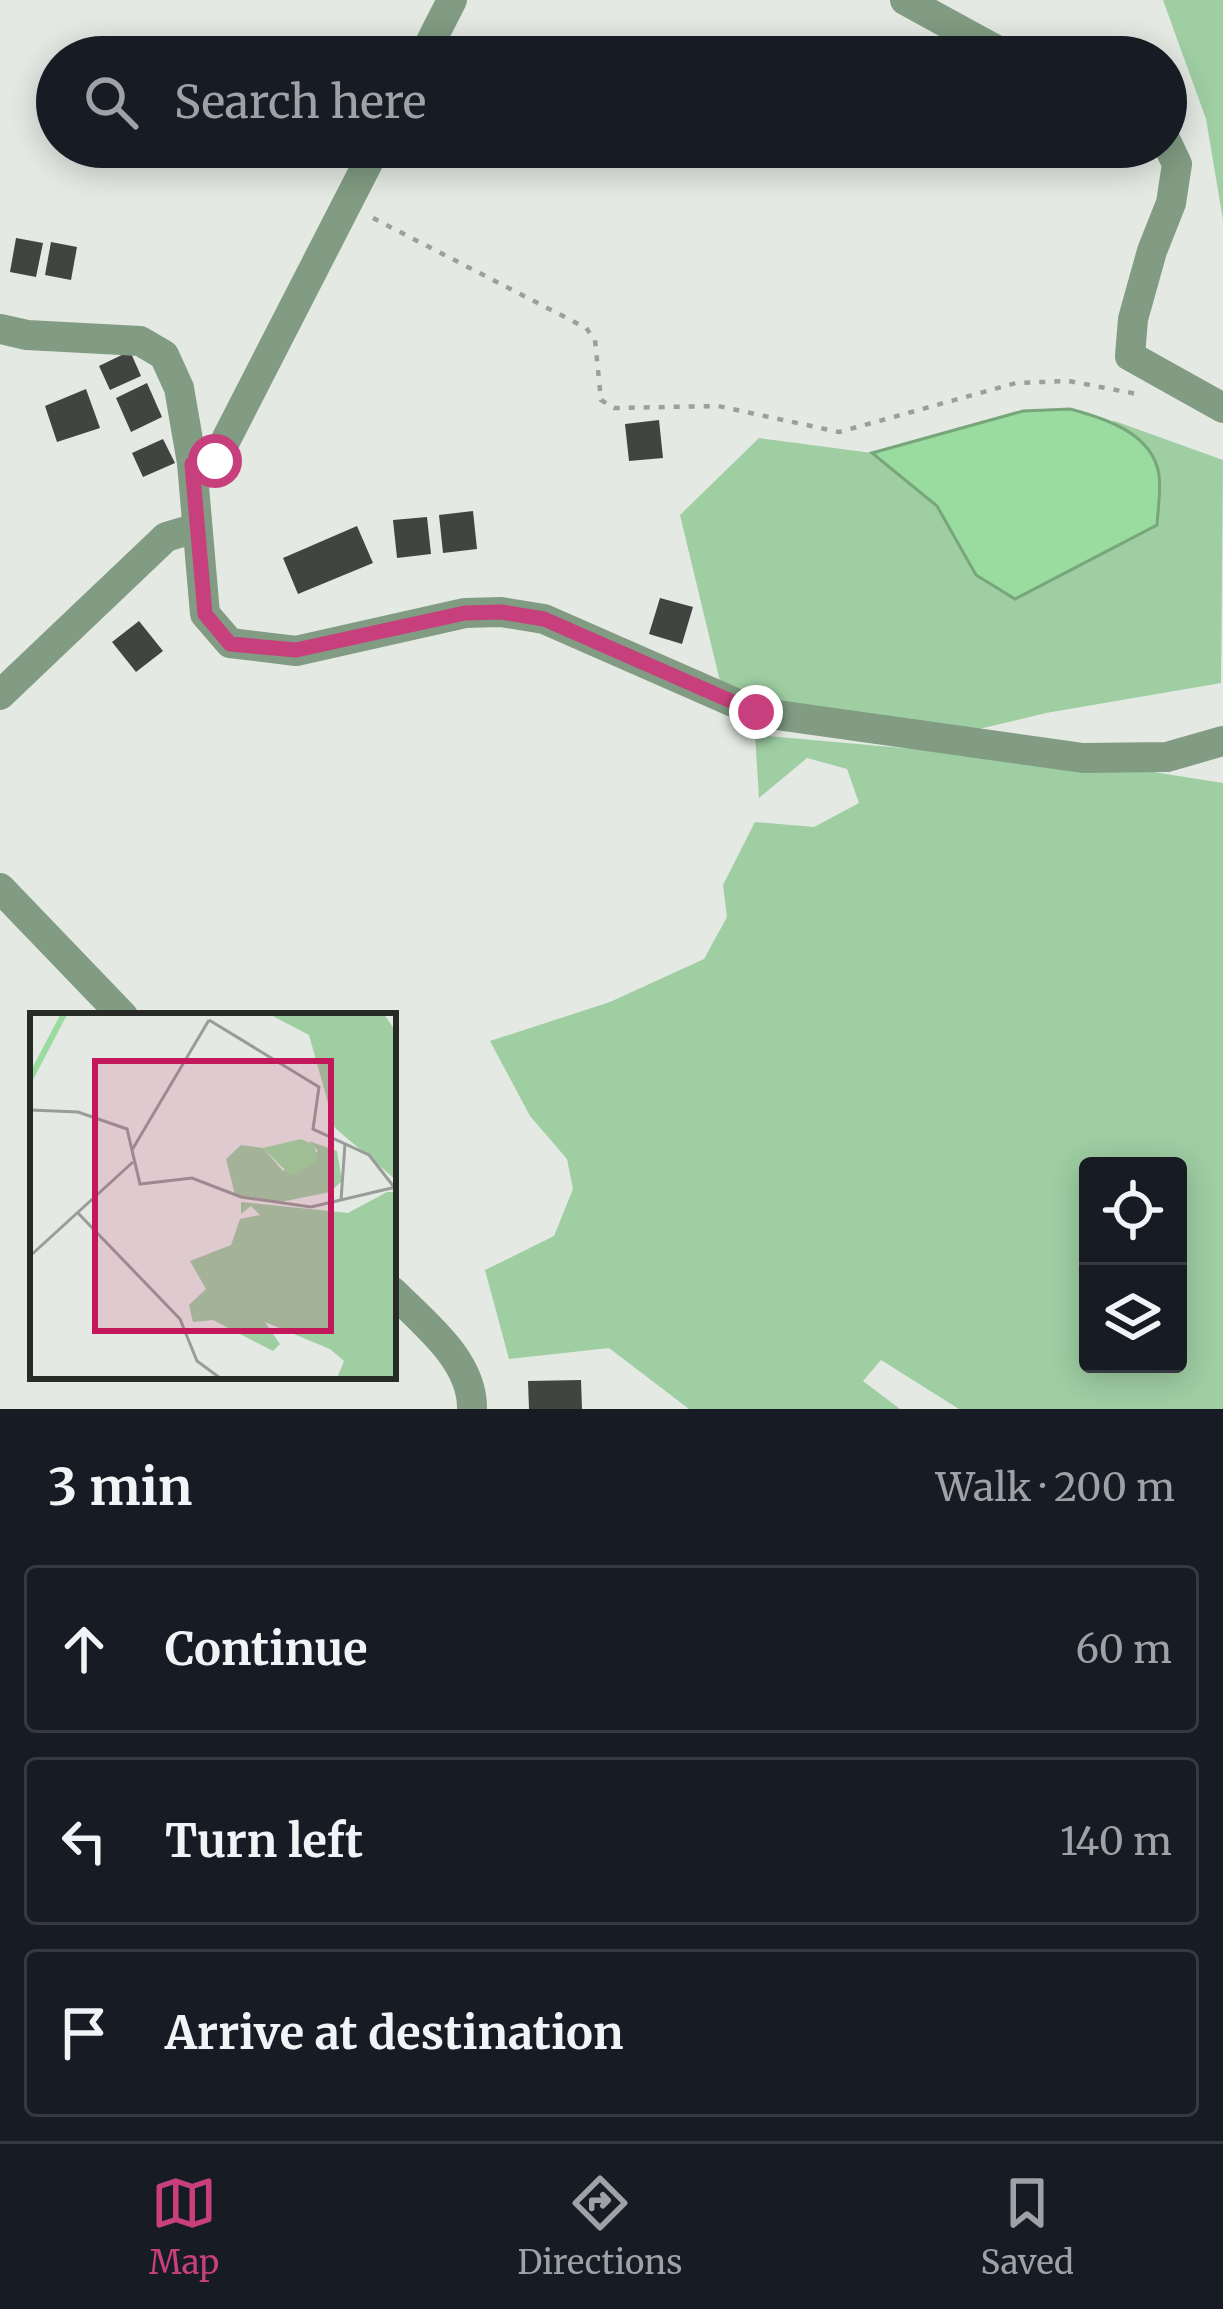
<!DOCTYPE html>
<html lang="en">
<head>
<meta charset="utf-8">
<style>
	body { margin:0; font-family:Merriweather,serif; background:#242831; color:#f1f3f6 }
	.controls { position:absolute; right:36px; bottom:36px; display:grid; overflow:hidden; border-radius:12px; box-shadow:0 6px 30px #0003 }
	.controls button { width:108px; height:108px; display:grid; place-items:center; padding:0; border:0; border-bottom:3px solid #363941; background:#171b24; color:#f1f3f6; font:60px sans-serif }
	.stop { position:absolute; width:36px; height:36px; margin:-27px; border:9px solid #c73f7c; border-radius:50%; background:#fff }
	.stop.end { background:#c73f7c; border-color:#fff; box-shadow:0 3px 12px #0008 }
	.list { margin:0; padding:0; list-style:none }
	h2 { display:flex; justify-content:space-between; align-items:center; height:156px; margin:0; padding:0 48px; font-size:51px }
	h2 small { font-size:39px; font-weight:400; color:#9ea1a6 }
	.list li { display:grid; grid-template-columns:78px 1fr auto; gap:36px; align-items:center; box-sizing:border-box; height:168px; margin:0 24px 24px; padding:0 24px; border:3px solid #363941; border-radius:12px }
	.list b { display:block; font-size:45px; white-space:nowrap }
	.list em { font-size:39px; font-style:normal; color:#9ea1a6 }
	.icon { flex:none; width:66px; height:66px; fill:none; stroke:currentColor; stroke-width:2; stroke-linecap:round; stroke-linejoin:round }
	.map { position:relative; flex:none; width:1223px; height:1409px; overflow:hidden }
	.search { position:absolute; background:#171b24; box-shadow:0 6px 30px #0003; left:36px; right:36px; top:36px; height:132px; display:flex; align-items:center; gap:30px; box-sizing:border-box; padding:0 42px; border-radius:66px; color:#9ea1a6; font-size:45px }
	.sheet { height:732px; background:#171b24 }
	nav { display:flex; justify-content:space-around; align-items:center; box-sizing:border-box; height:168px; border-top:3px solid #363941; background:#171b24; font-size:33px; color:#9ea1a6 }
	nav a { display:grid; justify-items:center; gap:6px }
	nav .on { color:#c73f7c }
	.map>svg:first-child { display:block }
	.green { fill:#9fcea3; fill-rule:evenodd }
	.water { fill:#9adb9f; stroke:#78a67b; stroke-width:3 }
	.building { fill:#414541 }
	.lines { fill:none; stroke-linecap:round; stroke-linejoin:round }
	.path { stroke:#9ca09c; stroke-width:4.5; stroke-dasharray:6 9; stroke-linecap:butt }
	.street { stroke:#819c83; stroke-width:30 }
	.route { stroke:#c73f7c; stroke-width:15 }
	.inset-river { fill:none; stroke:#9adb9f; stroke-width:6 }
	.inset-road { fill:none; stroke:#999d99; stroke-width:3 }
	.view { fill:#c2185b; fill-opacity:0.15; stroke:#c2185b; stroke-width:6 }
	.inset-edge { fill:none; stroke:#282a28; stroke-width:6 }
</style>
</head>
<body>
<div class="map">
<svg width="1223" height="1409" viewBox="0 0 1223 1409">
	<rect width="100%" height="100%" fill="#e4e9e4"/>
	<g class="green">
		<path d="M1163,0H1223V220L1206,119Z"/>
		<path d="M1112,420L1223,460L1221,683L1046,713L937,739L724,698L680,515L759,438L872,453L937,506L976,575L1159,471Z"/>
		<path d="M755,735L1128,768L1223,783V1409H959L881,1360L863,1381L900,1409H689L609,1348L509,1359L485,1270L554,1236L573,1189L567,1159L530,1116L490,1041L610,1002L704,959L727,917L723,885L755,822L814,827L859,803L847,769L807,758L759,798ZM1088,1166H1178V1364H1088Z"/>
	</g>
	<path class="water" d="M1070,409C1104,418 1153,433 1159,475C1161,491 1158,509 1157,525L1015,599L976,575L937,506L872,453L1023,411Z"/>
	<g class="building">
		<path d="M16,238L43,243L36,277L10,272Z"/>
		<path d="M51,242L77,247L71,280L45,275Z"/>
		<path d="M130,351L141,376L110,390L99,366Z"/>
		<path d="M147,383L162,417L131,432L116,398Z"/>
		<path d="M86,389L100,428L57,442L45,406Z"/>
		<path d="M659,420L663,458L629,461L625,424Z"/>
		<path d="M163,439L175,463L143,477L132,453Z"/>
		<path d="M473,511L477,549L443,553L439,515Z"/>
		<path d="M427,517L431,554L397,558L393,520Z"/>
		<path d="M357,526L373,563L298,594L283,558Z"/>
		<path d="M660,598L693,607L682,644L649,634Z"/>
		<path d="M139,621L163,651L136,672L112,642Z"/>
		<path d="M581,1380L582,1409H529L528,1381Z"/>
	</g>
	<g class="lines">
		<path class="path" d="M373,218L586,328L595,340L601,400L614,408L718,406L839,432L1016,383L1069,381L1137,394"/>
		<g class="street">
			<path d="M905,0L1009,57"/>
			<path d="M423,57L452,0"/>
			<path d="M1166,141L1177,164L1171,203L1152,251L1133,319L1130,356L1223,408"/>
			<path d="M0,329L27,335L140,341L164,355L179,388L192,463L205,614L230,643L296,651L465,613L501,612L544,619L756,712L1083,758L1167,757L1223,741"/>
			<path d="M192,463L215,461L376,147"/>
			<path d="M0,695L166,537L196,528"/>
			<path d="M0,888L123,1016"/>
			<path d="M393,1292C425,1324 473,1361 472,1409"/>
		</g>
	</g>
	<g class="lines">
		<path class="route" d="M215,461L192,464L205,614L230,644L296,650L465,613L501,612L544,619L756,712"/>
	</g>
	<g transform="translate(30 1013)">
		<rect width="366" height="366" fill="#e4e9e4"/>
		<path d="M239,1H354L366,19V167L305,115L279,22ZM279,128L307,138L312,168L300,179L246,190L205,182L196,146L211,132L233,135L253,158L288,138ZM357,179H366V365H307L314,348L300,336L235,309L250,331L243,338L183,307L163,309L159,292L176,276L160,248L201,232L210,206L230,202L221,193L211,201V189L318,200Z" fill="#9fcea3"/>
		<path d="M271,126L284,132L288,148L261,163L233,135Z" fill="#9adb9f"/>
		<path class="inset-river" d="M0,66L34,1"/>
		<path class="inset-road" d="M179,7L289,74L283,116L339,142L364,174M0,97L48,99L97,116L110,171L162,165L211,184L281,194L366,174M102,137L179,7M311,187L315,131M47,199L150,306L167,348L190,365M0,243L103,149"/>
		<path class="view" d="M65,48H301V318H65Z"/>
		<rect width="366" height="366" class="inset-edge"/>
	</g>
</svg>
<div class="controls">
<button><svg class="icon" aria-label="locate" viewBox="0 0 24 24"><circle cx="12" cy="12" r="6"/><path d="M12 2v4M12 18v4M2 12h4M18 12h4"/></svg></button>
<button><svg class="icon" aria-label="layers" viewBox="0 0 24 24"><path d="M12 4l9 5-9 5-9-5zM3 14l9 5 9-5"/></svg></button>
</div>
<div class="stop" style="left:215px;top:461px"></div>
<div class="stop end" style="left:756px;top:712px"></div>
<div class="search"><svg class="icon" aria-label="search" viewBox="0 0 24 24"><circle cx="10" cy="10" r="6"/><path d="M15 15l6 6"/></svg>Search here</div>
</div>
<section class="sheet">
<h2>3 min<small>Walk · 200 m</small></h2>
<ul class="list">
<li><svg class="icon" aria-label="ahead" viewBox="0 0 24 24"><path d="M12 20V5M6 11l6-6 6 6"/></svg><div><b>Continue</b></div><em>60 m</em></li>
<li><svg class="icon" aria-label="left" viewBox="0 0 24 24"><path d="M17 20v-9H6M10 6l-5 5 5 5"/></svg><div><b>Turn left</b></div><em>140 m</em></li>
<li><svg class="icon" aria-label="arrive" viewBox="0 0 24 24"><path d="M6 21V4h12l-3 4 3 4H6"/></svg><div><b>Arrive at destination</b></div></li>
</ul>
</section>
<nav>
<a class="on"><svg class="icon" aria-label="map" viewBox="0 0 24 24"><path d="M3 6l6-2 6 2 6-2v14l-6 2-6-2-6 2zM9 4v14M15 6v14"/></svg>Map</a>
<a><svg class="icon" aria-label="directions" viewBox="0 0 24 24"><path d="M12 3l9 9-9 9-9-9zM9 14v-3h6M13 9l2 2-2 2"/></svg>Directions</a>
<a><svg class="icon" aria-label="saved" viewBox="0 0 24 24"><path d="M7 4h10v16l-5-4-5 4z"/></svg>Saved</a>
</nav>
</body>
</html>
